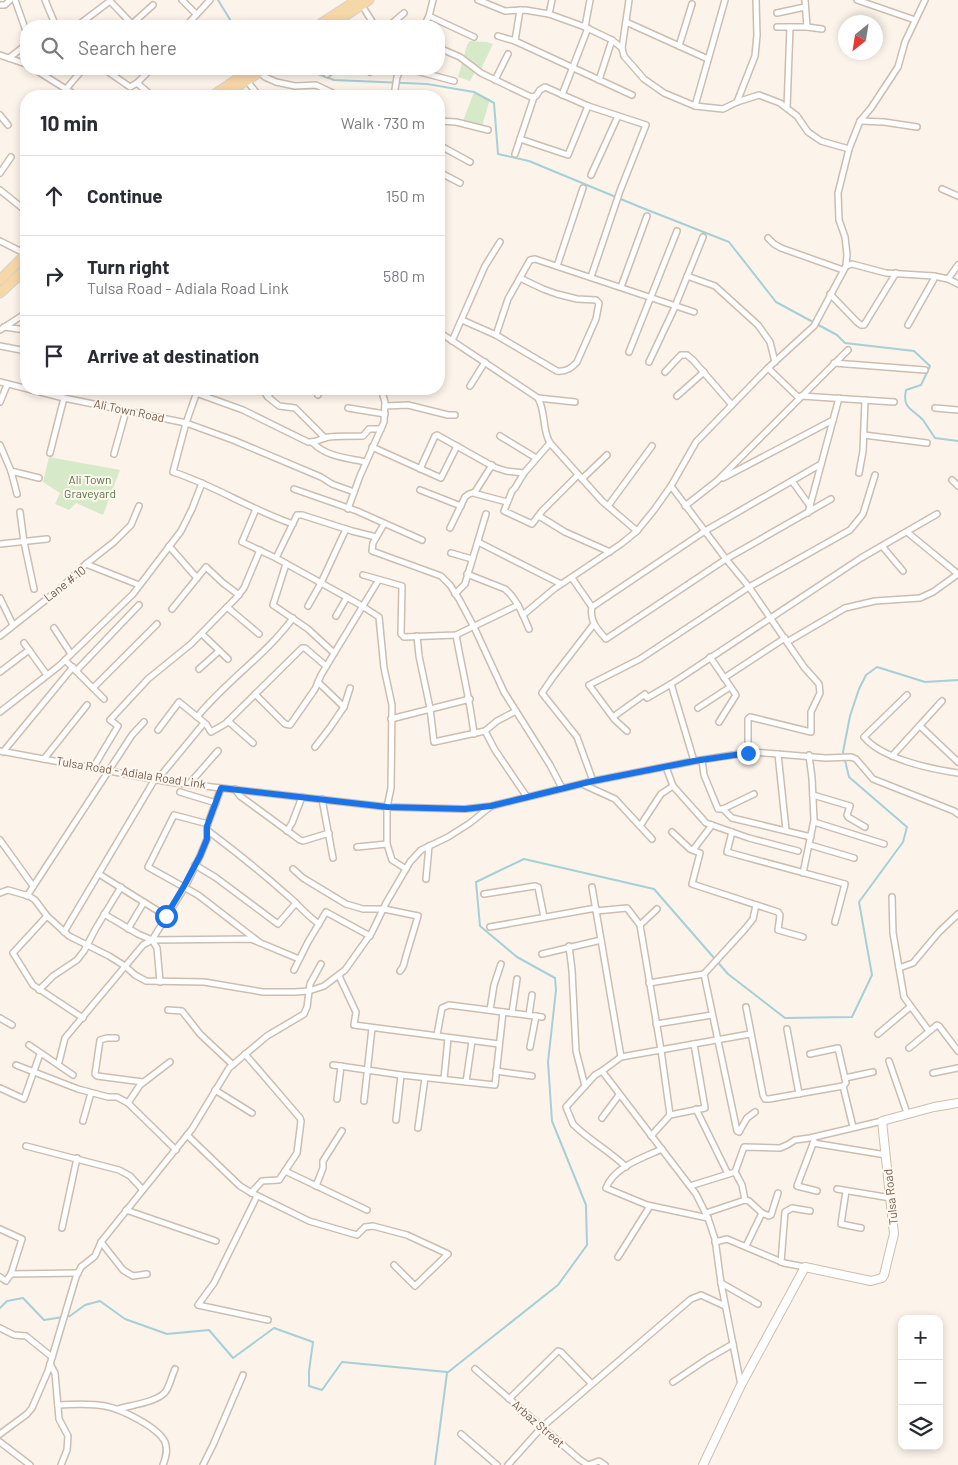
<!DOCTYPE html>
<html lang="en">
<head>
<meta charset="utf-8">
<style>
	body { margin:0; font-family:Barlow,sans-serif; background:#f2f2f3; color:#2b2b33 }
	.controls { position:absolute; right:15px; bottom:15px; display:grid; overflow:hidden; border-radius:10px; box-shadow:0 2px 8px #0003 }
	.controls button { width:45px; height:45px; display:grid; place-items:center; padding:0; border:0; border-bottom:1px solid #e1e1e2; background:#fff; color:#2b2b33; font:25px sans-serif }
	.compass { position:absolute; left:838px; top:15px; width:45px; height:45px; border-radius:50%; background:#fff; box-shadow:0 2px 8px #0003; rotate:210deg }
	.stop { position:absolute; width:15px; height:15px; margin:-11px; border:4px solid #1a73e8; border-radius:50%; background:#fff }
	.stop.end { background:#1a73e8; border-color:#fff; box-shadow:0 1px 5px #0008 }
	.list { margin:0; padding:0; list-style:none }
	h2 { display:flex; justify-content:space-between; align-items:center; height:65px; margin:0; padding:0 20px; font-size:21px }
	h2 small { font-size:16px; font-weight:400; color:#7c7c81 }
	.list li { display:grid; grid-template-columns:32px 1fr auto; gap:15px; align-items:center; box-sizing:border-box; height:80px; padding:0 20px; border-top:1px solid #e1e1e2 }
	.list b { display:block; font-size:19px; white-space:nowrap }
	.list p { margin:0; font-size:16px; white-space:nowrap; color:#7c7c81 }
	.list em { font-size:16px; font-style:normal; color:#7c7c81 }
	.icon { flex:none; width:28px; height:28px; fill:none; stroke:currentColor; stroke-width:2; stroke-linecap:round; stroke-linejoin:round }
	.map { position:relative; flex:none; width:958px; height:1465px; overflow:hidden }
	.search { position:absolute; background:#fff; box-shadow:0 2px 8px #0003; left:20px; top:20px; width:425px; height:55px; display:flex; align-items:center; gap:12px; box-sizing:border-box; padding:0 18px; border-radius:20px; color:#7c7c81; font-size:19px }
	.panel { position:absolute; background:#fff; box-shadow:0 2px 8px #0003; left:20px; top:90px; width:425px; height:305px; border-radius:20px }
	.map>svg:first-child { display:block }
	.green { fill:#d6e9c8 }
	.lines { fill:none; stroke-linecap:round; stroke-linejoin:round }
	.stream { stroke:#a6cfd6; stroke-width:2 }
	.minor-casing { stroke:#cdbdb0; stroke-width:8 }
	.secondary-casing { stroke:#d0bdad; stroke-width:10 }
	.primary-casing { stroke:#d8d1cd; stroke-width:11 }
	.minor { stroke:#fff; stroke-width:5 }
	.secondary { stroke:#fff; stroke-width:8 }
	.primary { stroke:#f6d7a7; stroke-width:9 }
	.route { stroke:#1a73e8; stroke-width:6 }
	.labels { text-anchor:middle; stroke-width:4; stroke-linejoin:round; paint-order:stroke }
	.street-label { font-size:12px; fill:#755c4e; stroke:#fef8f0 }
	.park-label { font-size:12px; fill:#567a46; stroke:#fef8f0 }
</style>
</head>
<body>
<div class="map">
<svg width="958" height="1465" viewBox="0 0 958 1465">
	<rect width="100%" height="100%" fill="#fcf4ea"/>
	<g class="green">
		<path d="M470,41L487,42L493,44L481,69L475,72L470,81L458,77L467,45Z"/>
		<path d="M474,92L490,99L482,126L463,121Z"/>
		<path d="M49,457L120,470L103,515L76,503L69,510L55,504L60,493L43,482Z"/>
	</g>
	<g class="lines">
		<g class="stream">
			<path d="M218,0L234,26"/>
			<path d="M304,69L334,80L427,84L474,92L494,103L498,154L529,161L640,207L729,242L776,302L837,335L845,343L914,351L930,366L921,385L906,390C902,409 912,408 923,420C927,426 931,432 935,438L958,441"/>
			<path d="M0,1308L7,1301L23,1298L44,1320L70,1316L85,1305L100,1301L125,1319L167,1334L209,1330L233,1358L274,1328L313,1342L309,1371V1386L322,1390L342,1362L447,1372"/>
			<path d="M435,1465L447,1373L558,1285L587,1245L586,1205L552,1121L548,1062L556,990L555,978L517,957L480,926L476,882L524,859L654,889L728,974L785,1018L852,1017L872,975L859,902L903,842L907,827L849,777L843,752L850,716L859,689L866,675L877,667L925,682L958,680"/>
		</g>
		<g class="minor-casing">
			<g id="minor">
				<path d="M15,0L26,31"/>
				<path d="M45,0L55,24L53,26"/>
				<path d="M182,0L196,14"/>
				<path d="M478,0L505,11L525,10L549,14L585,27L612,40L622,48L624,56L644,79L664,93L695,106L723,109L737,102L759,95L780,103L797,116L808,132L821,141L849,149"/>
				<path d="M805,0L807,27"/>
				<path d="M857,0L915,20"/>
				<path d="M361,4L375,26"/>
				<path d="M0,5H5L10,0"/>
				<path d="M777,13L805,7"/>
				<path d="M549,14L552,0"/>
				<path d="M429,16L474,37"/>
				<path d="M626,22L708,59"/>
				<path d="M77,26L110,1L132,24L153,5"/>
				<path d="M186,26L210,0"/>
				<path d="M389,26L404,13"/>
				<path d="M424,26L429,16L433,0"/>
				<path d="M585,27L590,0"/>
				<path d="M777,27H807L822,29"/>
				<path d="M498,36L515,41L632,95"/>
				<path d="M515,41L520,10"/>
				<path d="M679,46L692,4"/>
				<path d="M439,48L460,57L481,73L531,97L536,96L540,90L545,87L588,106L646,125L620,191L591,277"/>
				<path d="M622,48L629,0"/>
				<path d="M0,55L26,64"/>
				<path d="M9,58L26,45"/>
				<path d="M34,69L77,96"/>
				<path d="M104,69L130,87L137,83L151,69"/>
				<path d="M231,69L241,76"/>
				<path d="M368,69L370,72"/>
				<path d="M409,69L454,81"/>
				<path d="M259,72L265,77L276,82L295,86L316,85L339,96"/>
				<path d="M327,74L335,69"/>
				<path d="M495,80L508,54"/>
				<path d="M599,80L612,40"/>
				<path d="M247,81L259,96"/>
				<path d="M137,83L152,96"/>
				<path d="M66,89L83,69"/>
				<path d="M562,95L588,28"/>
				<path d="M394,96L397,77L401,69"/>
				<path d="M737,102L755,56L757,35L756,0"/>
				<path d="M695,106L725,0"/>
				<path d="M787,108L790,27"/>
				<path d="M0,115L8,125"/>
				<path d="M439,121L456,122L488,130"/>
				<path d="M860,121L884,122L917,127"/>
				<path d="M520,139L568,155L588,106"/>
				<path d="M439,145L470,162"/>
				<path d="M515,154L534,97"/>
				<path d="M439,172L460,183"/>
				<path d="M0,173L11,157"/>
				<path d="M591,175L618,116"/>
				<path d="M942,189L958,196"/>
				<path d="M0,190L26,211"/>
				<path d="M768,238L774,244L781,248L843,270"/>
				<path d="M0,241L26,254"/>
				<path d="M557,266L583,188"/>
				<path d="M846,266L847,255L845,237L839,220L838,193L849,149L860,121L871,108L898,67L905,42L925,0"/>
				<path d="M687,276L715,286L758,325L770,342L775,362"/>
				<path d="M948,279L958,265"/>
				<path d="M621,287L647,216"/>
				<path d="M830,294L857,322L861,325H864L896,273"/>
				<path d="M462,320L496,335L557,371C565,372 572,368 577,362L596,319L599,303L596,300L577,299L557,294L543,289L520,278"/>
				<path d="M908,325L934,279V276"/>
				<path d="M4,327L26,330"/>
				<path d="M0,330L26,313"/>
				<path d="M439,332L538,398C546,412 542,430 550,443L602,501L637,531"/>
				<path d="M496,335L508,299L530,260L535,259L694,312"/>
				<path d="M452,341L485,266L500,242"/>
				<path d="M0,346L26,351"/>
				<path d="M629,352L677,231"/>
				<path d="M649,362L674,309L703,237"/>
				<path d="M834,363L925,370"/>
				<path d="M768,368L799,398"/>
				<path d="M665,372L681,355H687L693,360L732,405"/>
				<path d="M0,382L64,398L186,423L173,472C214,485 251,510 293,524"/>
				<path d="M470,386L485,362"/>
				<path d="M198,389L186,423L233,440L321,477L332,484L354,492"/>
				<path d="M262,389L268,397L279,406L295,408L325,438"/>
				<path d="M196,393L243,410L308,442C316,443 322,438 329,437C340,436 352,436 363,436L369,429H381"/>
				<path d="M318,395L321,389"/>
				<path d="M677,396L704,372"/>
				<path d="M801,396L894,402"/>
				<path d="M268,397L272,389"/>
				<path d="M538,398L575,402"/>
				<path d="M0,402L7,385"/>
				<path d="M385,406L408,405L448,415H455"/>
				<path d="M348,408L385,414"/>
				<path d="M935,408L958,410"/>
				<path d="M864,435L927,443"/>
				<path d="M500,436L536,458"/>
				<path d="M313,443C327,457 347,458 366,462"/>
				<path d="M550,443L524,473L515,488L512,491L504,511L532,524L542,511L578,475"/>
				<path d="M0,445L11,471L17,494"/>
				<path d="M372,447L441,478L457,446"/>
				<path d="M50,453L64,398"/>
				<path d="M114,454L126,411"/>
				<path d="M420,469L435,436L437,435L494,467L506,471L524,473"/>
				<path d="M11,471L39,478"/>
				<path d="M859,473L863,451L865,400"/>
				<path d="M723,478L833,420"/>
				<path d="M582,479L607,455"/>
				<path d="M952,480L958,486"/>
				<path d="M792,481L810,506"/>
				<path d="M671,486L726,559L749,587L804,667L819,684L820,693L811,712V732L750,717L748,719V753"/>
				<path d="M294,489L357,511L422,540"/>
				<path d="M420,490L461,506"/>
				<path d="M473,493L507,502"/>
				<path d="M608,506L652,446"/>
				<path d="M685,506L717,481L848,350"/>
				<path d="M256,509L242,542L276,558"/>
				<path d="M348,509L360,476L384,422L385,402L381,389"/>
				<path d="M20,512L24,542L34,589"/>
				<path d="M808,513L839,398"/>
				<path d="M539,516L565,532L610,552"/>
				<path d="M384,524L373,543L372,551L441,576L450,585L459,599L474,627L504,692L550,765L562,788"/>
				<path d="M450,528L465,497L469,494L475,492L492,465"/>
				<path d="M907,532L958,574"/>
				<path d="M376,537L352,531L302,515H297L276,558L359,604L379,617L384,668L392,705L391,788L387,807V844L392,860L406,869"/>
				<path d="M478,542L561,584"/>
				<path d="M0,544L47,539"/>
				<path d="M169,546L197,578"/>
				<path d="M882,546L903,571"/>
				<path d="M451,553L472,559"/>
				<path d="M86,564L114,542L131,525L139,506"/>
				<path d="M286,564L273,605L308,629L334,653"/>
				<path d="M467,574L505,589C517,599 523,615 529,629"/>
				<path d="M363,575L402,586L401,634L404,637L456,635L518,605"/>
				<path d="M572,578L592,607C589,621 598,630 606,639L726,559L831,499"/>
				<path d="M455,594L465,584L486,514"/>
				<path d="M0,598L13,625"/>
				<path d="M308,606L321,583L346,529"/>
				<path d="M227,607L259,634"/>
				<path d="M592,607L705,531L821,464"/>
				<path d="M172,609L206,567L223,583L239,595"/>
				<path d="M523,615L554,589L621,544L637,531L654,510L671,486L696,442L768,368L814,326L846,266L852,264L886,273L934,276L948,279L958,284"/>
				<path d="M336,616L347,597"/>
				<path d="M54,628L71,654"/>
				<path d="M202,634L228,659"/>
				<path d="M456,635C462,669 470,700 474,734"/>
				<path d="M0,636L62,587L86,564L139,585"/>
				<path d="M417,636L419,656L430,708L434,742L485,731L497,721L516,711"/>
				<path d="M787,642L845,608L875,601L920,598L933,592L958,574"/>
				<path d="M24,643L47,675"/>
				<path d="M710,657L736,695L719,722"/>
				<path d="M65,660L104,699"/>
				<path d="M199,669L219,651"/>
				<path d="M76,671L139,605"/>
				<path d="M0,672L29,650"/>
				<path d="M724,678L785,638"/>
				<path d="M318,682L344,707"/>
				<path d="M671,684L694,761"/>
				<path d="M93,688L157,624"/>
				<path d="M255,694L285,724L290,725L315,689L321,675L378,581"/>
				<path d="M907,695L864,737C882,759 931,769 958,773"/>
				<path d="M698,708L730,687"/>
				<path d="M0,712L59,666L133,594L181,531L192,509L202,483"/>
				<path d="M197,717C226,681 266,655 293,618"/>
				<path d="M613,717L645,694L647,698L671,684L861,558L937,514"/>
				<path d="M391,719L470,699"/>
				<path d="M228,721L253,743"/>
				<path d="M920,726L958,762"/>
				<path d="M158,730L179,702L206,724L211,732L225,724L302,648H305L326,666"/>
				<path d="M485,731L495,750L527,797"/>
				<path d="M627,731L615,720L589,685L640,659L749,587L850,530L863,514L875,475"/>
				<path d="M315,747L329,729L344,707L350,688"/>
				<path d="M0,751L169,782L387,807L465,809L491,806L593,781L694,761L752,752L826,758L851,757L856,759L873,779L954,811L958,814"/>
				<path d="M3,752L73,667"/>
				<path d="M778,754L786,830"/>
				<path d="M892,756L942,701"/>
				<path d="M44,759L87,705"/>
				<path d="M702,760L704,775L718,809H723L754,794"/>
				<path d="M666,767L673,786L706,823L749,838L798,851"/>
				<path d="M93,768L118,726L110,720L148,679L191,644L236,598L244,588L260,550"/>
				<path d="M157,780L204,723"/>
				<path d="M593,781L577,737L542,693L553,677L594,624"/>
				<path d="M189,784L218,751"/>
				<path d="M582,784L615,799L652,839"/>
				<path d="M235,789L240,796L300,840L303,841L329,833"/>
				<path d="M180,792L216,803"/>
				<path d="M813,795L850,806L847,815L848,817L865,827"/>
				<path d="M322,799L333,858"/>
				<path d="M723,809L732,818L811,837"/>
				<path d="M814,822L884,844"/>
				<path d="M208,824L174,815L148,867L198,895L259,942"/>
				<path d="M640,826L661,794L673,786"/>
				<path d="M207,830C235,851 261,872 287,895C298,904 307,916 319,924"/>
				<path d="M287,831L292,823L302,797"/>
				<path d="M672,832L690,849L700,853L692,884L778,912L780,915L778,930L803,937"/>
				<path d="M732,832L727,852L845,884L835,922"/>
				<path d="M0,840L33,886"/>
				<path d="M810,845L854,858"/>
				<path d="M357,847L387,844"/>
				<path d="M693,850L712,825"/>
				<path d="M195,865L215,877L278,924L296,903"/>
				<path d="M293,869L303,878L346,904L363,909H384L418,916C414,929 410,943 406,956C404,962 405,966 400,971"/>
				<path d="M803,873L814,820L812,778L809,755"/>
				<path d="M99,874L166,916"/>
				<path d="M426,879L429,846"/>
				<path d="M592,887L621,1057"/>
				<path d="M0,893L8,890L29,896L35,900L47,916L69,936L109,956L125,966L135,975L146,981L204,982L263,992H295L309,991L324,986L345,970L372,932L386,903L410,862L421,850L448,837L470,823L490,807"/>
				<path d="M484,894L535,886L538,887L544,917"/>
				<path d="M27,896L132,735L144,722"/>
				<path d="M892,897L893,933L904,997L929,1031"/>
				<path d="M596,911L627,908L640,925L661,1050L670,1115"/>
				<path d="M104,914L138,934L152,940L251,939L299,959"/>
				<path d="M47,916L13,953L33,985L83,1018"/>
				<path d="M640,925L657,909"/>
				<path d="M490,927L596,908"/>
				<path d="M128,929L144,902"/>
				<path d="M64,932L155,779"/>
				<path d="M152,940L157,948L160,982"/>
				<path d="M569,946L572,970L576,1051L585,1086"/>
				<path d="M542,954L601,940"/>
				<path d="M899,968L913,963L939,932L958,914"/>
				<path d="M294,970L308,942L326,912L370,936"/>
				<path d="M704,974L745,929L753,919L756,905"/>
				<path d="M339,976L356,1012L354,1025L499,1044"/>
				<path d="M649,983L704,974L737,1131L739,1132L747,1118L755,1112"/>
				<path d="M39,990L53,976L77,960L84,951L96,928L121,887"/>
				<path d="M746,1007L763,1095L765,1099H769L843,1086"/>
				<path d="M168,1010L182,1011L200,1034L233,1065"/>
				<path d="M490,1010L494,985L501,964"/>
				<path d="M512,1013L517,979"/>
				<path d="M529,1015L532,995"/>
				<path d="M0,1018L12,1025"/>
				<path d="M656,1024L712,1015"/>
				<path d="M787,1029L799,1094"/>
				<path d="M878,1034L910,1007"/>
				<path d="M437,1035L442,1008L449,1005L542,1017"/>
				<path d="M116,1038H107L100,1040L95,1074L97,1076L143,1082"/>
				<path d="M29,1045L73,1075"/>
				<path d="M530,1047L536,1016"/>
				<path d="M909,1048L937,1025L939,1026L958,1051"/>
				<path d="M245,1054L300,1118L301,1121L297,1153L279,1180L262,1181L251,1193"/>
				<path d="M810,1054L838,1048L846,1083L843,1086L853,1127"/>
				<path d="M889,1061L907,1113"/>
				<path d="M59,1062L65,1038L143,945L152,940L185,887L200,856L207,839V826L221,788"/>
				<path d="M16,1065L78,1089L108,1097H117L128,1103L176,1150"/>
				<path d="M333,1065L401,1075L495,1085L503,1012"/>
				<path d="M496,1071L532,1076"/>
				<path d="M933,1073L958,1068"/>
				<path d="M845,1078L873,1072"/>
				<path d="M444,1079L448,1038"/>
				<path d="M466,1082L472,1041"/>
				<path d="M0,1088L24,1099L40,1054"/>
				<path d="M215,1090L252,1113"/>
				<path d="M337,1099L341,1066"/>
				<path d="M364,1101L372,1028"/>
				<path d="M128,1103L140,1085L170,1062"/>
				<path d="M696,1109L728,1174"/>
				<path d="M602,1118L619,1095"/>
				<path d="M396,1120L401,1075"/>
				<path d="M83,1121L91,1093"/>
				<path d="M573,1124L566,1107L595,1075L602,1071"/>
				<path d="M574,1125C590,1141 610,1151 626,1167"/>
				<path d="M418,1128L425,1078"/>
				<path d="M187,1135L240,1186L250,1192L309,1221L357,1235L365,1227L373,1226L407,1235L448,1254L415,1286L394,1265"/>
				<path d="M651,1136L670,1115L705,1108L694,1044"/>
				<path d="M814,1141L797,1186L817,1191"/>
				<path d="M813,1143L886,1155"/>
				<path d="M26,1146L119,1170L130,1176L143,1190"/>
				<path d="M662,1149C642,1158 614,1167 606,1188L647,1205L708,1218"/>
				<path d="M285,1171L367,1210"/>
				<path d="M735,1172L742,1185L745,1200"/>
				<path d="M316,1186L323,1168V1161L342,1131"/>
				<path d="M690,1186L735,1172L744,1147L780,1148L787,1145L795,1140L810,1138L882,1121"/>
				<path d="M837,1189L891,1198"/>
				<path d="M846,1191L841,1224L861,1228"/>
				<path d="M257,1196L214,1283L198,1305L268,1320"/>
				<path d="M126,1210L216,1241"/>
				<path d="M706,1213L745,1200L749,1201L762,1213L746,1246"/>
				<path d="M762,1213L769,1216L771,1215L778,1193"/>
				<path d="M62,1228L77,1158"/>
				<path d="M0,1229L22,1239L11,1274L6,1281L0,1277"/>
				<path d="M101,1242L123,1270L133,1276L147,1274"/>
				<path d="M715,1242L727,1239L784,1263L805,1267"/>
				<path d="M618,1257L650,1206"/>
				<path d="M781,1262L785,1212L792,1208L810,1211"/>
				<path d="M11,1274L78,1273"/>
				<path d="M721,1283L758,1304"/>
				<path d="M0,1328L14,1335L26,1336L52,1357"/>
				<path d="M50,1364L55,1373L59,1419L68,1436L67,1450L61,1465"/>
				<path d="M475,1369L579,1459L588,1465L599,1461L605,1465"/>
				<path d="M673,1382L707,1359L733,1344"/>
				<path d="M741,1385L721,1283L715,1239L708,1218L696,1194L602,1071L621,1057L750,1034"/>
				<path d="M509,1399L558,1351L561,1352L591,1383"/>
				<path d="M58,1405C74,1404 90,1403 105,1406C121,1409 158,1427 165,1442C168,1450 166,1457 163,1465"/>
				<path d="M118,1409C131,1405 159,1402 166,1391C170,1385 172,1375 175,1369"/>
				<path d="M0,1434L27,1414L32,1408L48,1371L76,1277L81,1267L95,1256L101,1242L192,1129L229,1068L267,1036L304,1014L307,1007L310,984L321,964"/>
				<path d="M461,1434L497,1465"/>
				<path d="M0,1442L30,1465"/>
				<path d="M203,1465L213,1445L243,1375"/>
				<path d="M508,1465L542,1427L691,1299L701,1295L725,1306"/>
			</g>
		</g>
		<g class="secondary-casing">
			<path id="secondary" d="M703,1465L741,1385L805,1267L871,1281L882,1278L884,1275L894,1234L882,1121L934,1107L958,1103"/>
		</g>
		<g class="primary-casing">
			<g id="primary">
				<path d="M317,26L357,0"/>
				<path d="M330,26L369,0"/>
				<path d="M212,96L252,69"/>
				<path d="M223,96L264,69"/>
				<path d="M0,280L26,254"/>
				<path d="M0,293L26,269"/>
			</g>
		</g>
		<use href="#minor" class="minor"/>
		<use href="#secondary" class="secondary"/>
		<use href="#primary" class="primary"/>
	</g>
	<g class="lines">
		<path class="route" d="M166,916L184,886L200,856L207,839V826L221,788L387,807L465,809L491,806L593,781L694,761L748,753"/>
	</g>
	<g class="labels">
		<g class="street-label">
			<text transform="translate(129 411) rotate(12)" y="4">Ali Town Road</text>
			<text transform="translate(65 584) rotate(-38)" y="4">Lane # 10</text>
			<text transform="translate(131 773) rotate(9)" y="4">Tulsa Road - Adiala Road Link</text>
			<text transform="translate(891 1197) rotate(-96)" y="4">Tulsa Road</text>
			<text transform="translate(538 1424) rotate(41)" y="4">Arbaz Street</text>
		</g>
		<g class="park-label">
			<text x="90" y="484">Ali Town<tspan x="90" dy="14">Graveyard</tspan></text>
		</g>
	</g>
</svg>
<div class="controls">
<button>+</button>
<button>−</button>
<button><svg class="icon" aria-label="layers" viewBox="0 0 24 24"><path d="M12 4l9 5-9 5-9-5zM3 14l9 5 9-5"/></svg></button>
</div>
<svg class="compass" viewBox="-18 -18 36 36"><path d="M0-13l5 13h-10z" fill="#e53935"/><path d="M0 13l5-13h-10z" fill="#7c7c81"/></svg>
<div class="stop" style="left:166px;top:916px"></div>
<div class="stop end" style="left:748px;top:753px"></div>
<div class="search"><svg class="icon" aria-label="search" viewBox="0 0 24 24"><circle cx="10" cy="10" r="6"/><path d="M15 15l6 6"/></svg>Search here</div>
<section class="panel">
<h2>10 min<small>Walk · 730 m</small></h2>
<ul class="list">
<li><svg class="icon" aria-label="ahead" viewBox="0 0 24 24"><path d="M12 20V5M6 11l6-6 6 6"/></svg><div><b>Continue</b></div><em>150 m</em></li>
<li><svg class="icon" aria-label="right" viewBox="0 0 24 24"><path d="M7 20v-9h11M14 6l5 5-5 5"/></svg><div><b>Turn right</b><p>Tulsa Road - Adiala Road Link</p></div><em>580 m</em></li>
<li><svg class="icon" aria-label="arrive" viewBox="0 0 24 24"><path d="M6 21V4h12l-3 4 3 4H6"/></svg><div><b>Arrive at destination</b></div></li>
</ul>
</section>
</div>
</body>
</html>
